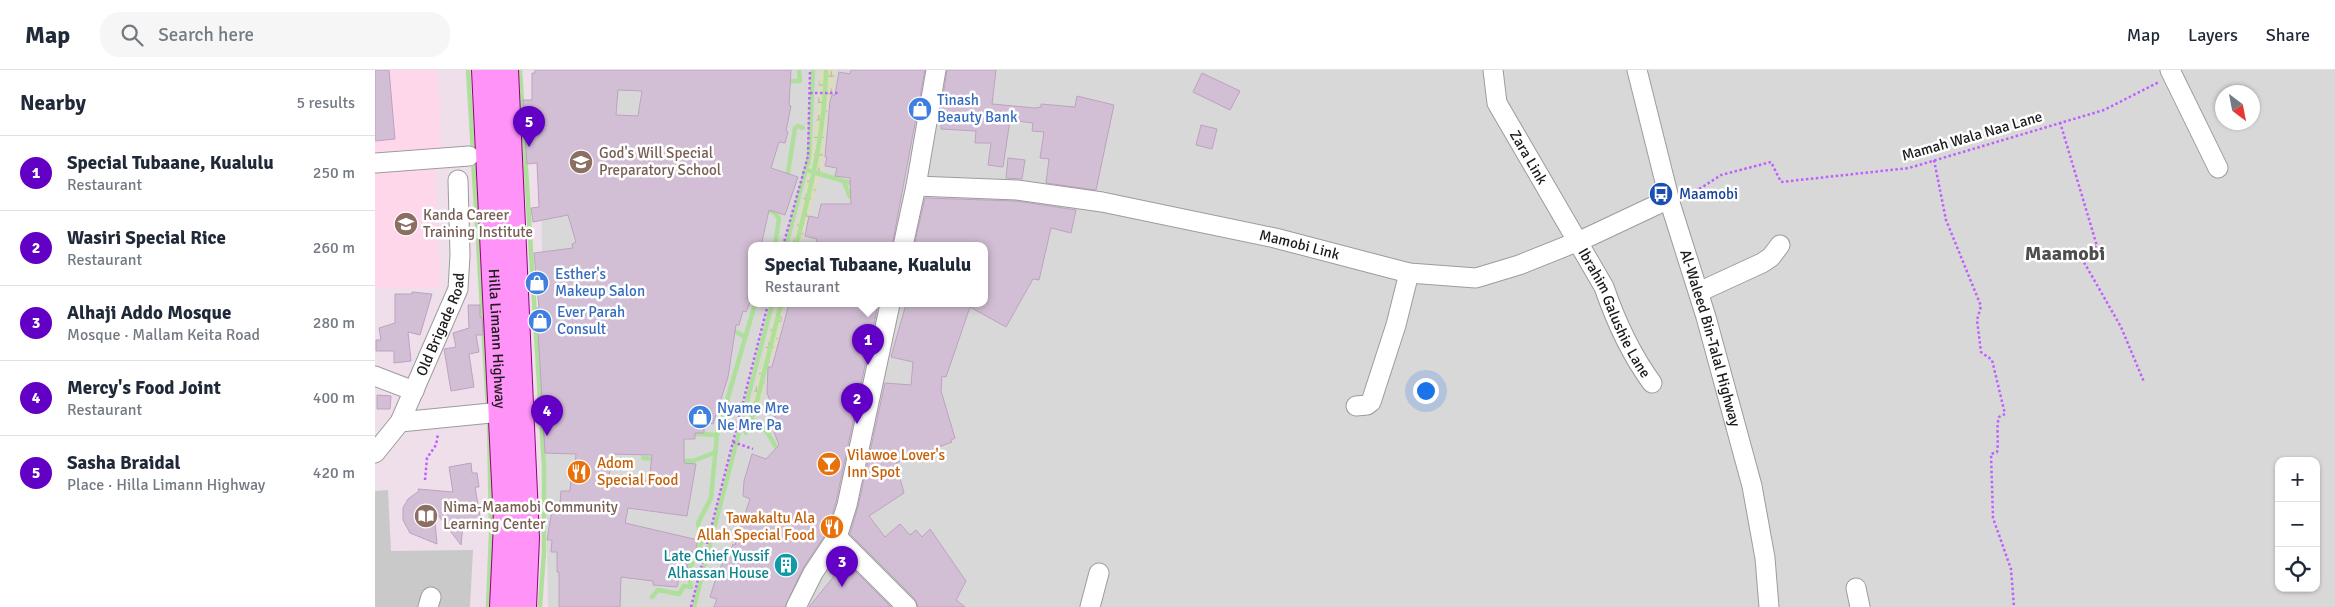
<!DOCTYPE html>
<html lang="en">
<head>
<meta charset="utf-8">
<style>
	body { margin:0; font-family:Signika,sans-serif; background:#f6f6f7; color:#1f2937 }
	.controls { position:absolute; right:15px; bottom:15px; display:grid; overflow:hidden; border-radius:10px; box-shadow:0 1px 4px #0004 }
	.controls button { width:45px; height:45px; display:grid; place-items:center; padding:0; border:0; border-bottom:1px solid #e0e1e3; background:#fff; color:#1f2937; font:25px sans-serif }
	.compass { position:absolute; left:1840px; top:15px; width:45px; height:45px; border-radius:50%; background:#fff; box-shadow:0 1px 4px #0004; rotate:148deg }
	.you { position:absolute; left:1050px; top:320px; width:18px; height:18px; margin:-12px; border:4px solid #fff; border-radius:50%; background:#1a73e8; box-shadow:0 0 0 8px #1a73e833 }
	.badge { display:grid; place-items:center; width:32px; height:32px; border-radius:50%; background:#6200c6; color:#fff; font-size:16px; font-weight:700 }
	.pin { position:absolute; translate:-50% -41px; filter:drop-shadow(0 1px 2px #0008) }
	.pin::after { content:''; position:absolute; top:26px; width:18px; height:15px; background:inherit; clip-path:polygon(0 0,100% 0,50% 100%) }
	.popup { position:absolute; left:373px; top:172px; width:240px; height:65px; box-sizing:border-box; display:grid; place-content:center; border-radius:10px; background:#fff; filter:drop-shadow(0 1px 4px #0005); font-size:16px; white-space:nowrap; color:#747a83 }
	.popup b { font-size:19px; color:#1f2937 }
	.popup::after { content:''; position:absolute; left:50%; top:100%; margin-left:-10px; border:10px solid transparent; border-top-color:#fff }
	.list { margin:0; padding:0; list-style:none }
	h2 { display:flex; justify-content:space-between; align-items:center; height:65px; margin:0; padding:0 20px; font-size:21px }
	h2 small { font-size:16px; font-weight:400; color:#747a83 }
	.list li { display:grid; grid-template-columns:32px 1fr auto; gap:15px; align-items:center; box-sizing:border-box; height:75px; padding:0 20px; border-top:1px solid #e0e1e3 }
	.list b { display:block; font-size:19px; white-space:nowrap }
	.list p { margin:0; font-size:16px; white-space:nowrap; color:#747a83 }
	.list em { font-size:16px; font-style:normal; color:#747a83 }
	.icon { flex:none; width:28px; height:28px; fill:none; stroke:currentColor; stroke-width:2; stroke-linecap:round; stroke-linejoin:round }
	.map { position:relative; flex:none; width:1960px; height:537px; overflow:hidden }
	header { display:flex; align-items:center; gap:30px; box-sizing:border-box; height:70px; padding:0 25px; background:#fff; border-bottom:1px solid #e0e1e3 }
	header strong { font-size:24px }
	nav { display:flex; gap:28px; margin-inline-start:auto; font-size:18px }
	.search { width:350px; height:45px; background:#f6f6f7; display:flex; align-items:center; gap:12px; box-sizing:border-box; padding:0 18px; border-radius:20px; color:#747a83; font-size:19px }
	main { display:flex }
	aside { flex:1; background:#fff }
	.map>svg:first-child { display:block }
	.residential { fill:#d9d8d9; fill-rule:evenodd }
	.education { fill:#ffd7eb }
	.religious { fill:#c9c9c9 }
	.wetland { fill:url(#wetland-marsh) }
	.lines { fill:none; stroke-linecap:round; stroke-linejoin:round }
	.stream { stroke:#aee09b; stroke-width:4.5 }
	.building { fill:#d3bfd5; stroke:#bea1c0; fill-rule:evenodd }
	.minor-casing { stroke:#9c9c9c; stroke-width:21 }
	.major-casing { stroke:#92007a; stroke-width:26 }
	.path { stroke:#bf5fff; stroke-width:2.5; stroke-dasharray:2.5 2.5; stroke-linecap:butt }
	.minor { stroke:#fff; stroke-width:19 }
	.major { stroke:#ff93f8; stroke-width:24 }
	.labels { text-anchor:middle; stroke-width:5; stroke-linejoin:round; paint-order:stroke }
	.shop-label { font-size:15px; fill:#366cbe; stroke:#fff; text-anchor:start }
	.street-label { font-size:15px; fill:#1b1b1b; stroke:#fff }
	.education-label { font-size:15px; fill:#785e54; stroke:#fff; text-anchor:start }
	.transit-label { font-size:15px; fill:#164399; stroke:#fff; text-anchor:start }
	.food-label { font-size:15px; fill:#c56008; stroke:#fff; text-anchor:start }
	.culture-label { font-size:15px; fill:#0d838f; stroke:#fff; text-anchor:end }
	.district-label { font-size:20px; font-weight:bold; fill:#4e4e4e; stroke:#fff }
</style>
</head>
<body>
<header>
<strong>Map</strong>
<div class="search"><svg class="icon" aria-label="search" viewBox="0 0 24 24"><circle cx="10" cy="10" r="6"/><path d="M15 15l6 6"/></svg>Search here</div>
<nav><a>Map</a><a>Layers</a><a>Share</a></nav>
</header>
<main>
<aside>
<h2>Nearby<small>5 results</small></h2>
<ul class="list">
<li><span class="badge">1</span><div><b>Special Tubaane, Kualulu</b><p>Restaurant</p></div><em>250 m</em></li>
<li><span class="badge">2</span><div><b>Wasiri Special Rice</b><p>Restaurant</p></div><em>260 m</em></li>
<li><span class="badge">3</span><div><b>Alhaji Addo Mosque</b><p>Mosque · Mallam Keita Road</p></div><em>280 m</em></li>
<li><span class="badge">4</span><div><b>Mercy's Food Joint</b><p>Restaurant</p></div><em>400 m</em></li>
<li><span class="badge">5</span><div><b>Sasha Braidal</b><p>Place · Hilla Limann Highway</p></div><em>420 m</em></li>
</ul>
</aside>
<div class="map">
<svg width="1960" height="537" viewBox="0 0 1960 537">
	<defs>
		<pattern id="wetland-marsh" width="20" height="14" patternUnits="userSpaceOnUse" patternTransform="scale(1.25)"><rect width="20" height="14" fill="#dcddbb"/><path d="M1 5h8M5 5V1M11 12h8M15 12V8" fill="none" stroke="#bcbda0"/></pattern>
	</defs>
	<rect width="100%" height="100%" fill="#eedfeb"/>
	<path class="residential" d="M164,0H1960V537H173ZM1848,22H1878V52H1848ZM377,176H609V234H377ZM1904,391H1941V518H1904Z"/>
	<g class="education">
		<path d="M0,0H63L66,78L0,85Z"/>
		<path d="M59,84L66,218H0V90Z"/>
	</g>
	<path class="religious" d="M13,420L16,481L98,480L95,537H0V421Z"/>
	<g class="wetland">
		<path d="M444,0H460L458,19L453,34L447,99L425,176H417C432,115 444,63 444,0Z"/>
		<path d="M402,234H409C407,247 402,288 392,295L389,320L380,348L374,342Z"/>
	</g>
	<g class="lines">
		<g class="stream">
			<path d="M93,0L98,81"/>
			<path d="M145,0L169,396V482L165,537"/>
			<path d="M410,11H425L424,0"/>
			<path d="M98,89L113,338"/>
			<path d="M431,100L479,114"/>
			<path d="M412,109L420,58L423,56L428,58"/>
			<path d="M469,112L475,127"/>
			<path d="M388,139L399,142"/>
			<path d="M400,140L399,142L404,148L400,176"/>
			<path d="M411,176L434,87L438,0"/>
			<path d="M421,176C436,118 450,61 451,0"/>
			<path d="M356,259L370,267"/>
			<path d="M370,342L392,362L404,382"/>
			<path d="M371,363L382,331L406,234"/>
			<path d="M320,364L342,365"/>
			<path d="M268,388L281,389"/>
			<path d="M304,390L318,391L341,382"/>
			<path d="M277,527L283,520L304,524L309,516L316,517L313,503L327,471L323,453L336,428L342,365L380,234"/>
			<path d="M113,537L116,464L114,349"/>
			<path d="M319,537L397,234"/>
		</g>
	</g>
	<g class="building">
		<path d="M0,0H14L20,69L0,71Z"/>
		<path d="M160,0H416L414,35L416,36L411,61L413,62L410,73L404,72L396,98L423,107L410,145L394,140L386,176H377V208L372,229L376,230L371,242L368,241L364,255H361L353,307L338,354L329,351V363H320V369H309V393L321,394L312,446L253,438L250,453L323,470L320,482H316L312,499L307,497L302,517L278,515V511L246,507L245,537H184V502H182V482H176L177,470H172L178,434H185L186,421H195L196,410H199L201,384L170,383L163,260L162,238H164L159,183L198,178L197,174L201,172L193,145L158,152L156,138L164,137L162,93L152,94L148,30H157V3H160ZM243,20L267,21L263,46L241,45ZM237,384L277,385L274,411L234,407Z"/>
		<path d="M476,0H550L517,176H478V173L441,176L442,169L430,166L434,146L443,148L446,134H476L475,108L460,106L462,98L450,96L452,87H450L455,31L457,25H460L464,2L475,4Z"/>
		<path d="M572,0H621L617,34L660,38L666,37V34L700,37L702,26L739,35L721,120L671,113L674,89L665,88L669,62L657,61L658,53L635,50L628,97L613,95L616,73H600L601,61L566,59V52H564Z"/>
		<path d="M827,3L865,21L855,40L818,22Z"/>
		<path d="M826,55L842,59L837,79L821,75Z"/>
		<path d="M633,88L650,90L647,109L631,108Z"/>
		<path d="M550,128L641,131L701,140L696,163L676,158L664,210L658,209L631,257L595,237L571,307L567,306L566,321L580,368L576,370L577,372L521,393L529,423L494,446L510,467L525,454L535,465L541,460L547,467L555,459L591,511L581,530L590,537H543L540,529L475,464L483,437L510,313L536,315L538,292L516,287L531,234H609V176H539Z"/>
		<path d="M37,222L57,224L45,265L33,262L36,291L19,293V281H1V270H6L4,258L20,253V224H37Z"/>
		<path d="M414,234H495L502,239L461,432L452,462L428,498L410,537H339L342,529L335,527L342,505L348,492L351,493L358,474L360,475L375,429L368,426L369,411L377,384L391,389L404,375L394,349L401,346L392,323L393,297H397Z"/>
		<path d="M93,235H105V247H107L108,265H101L104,282L94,284L99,317L76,321L69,279L81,277L78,263L94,258Z"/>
		<path d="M2,325L16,326L15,339H2Z"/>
		<path d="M96,393L97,403H102L104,417H100L106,452L88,455L86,475L59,440L62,474L35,463L28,450V438L33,429L44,421L43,419L78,422L74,397Z"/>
		<path d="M480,501L516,537H434L460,505L469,512Z"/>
	</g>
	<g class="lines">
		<g class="minor-casing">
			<g id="minor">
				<path id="s1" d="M1118,0L1122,33L1229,217C1241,252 1255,283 1277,313"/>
				<path id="s2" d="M1262,0L1296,136L1331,247L1377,416L1390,488L1394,537"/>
				<path d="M1795,0L1843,98"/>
				<path d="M0,93L94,86"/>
				<path id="s3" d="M541,116L642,120L727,132L900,168L1034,203L1101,208L1144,195L1209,169L1294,129"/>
				<path d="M528,176L541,116L561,0"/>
				<path d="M1324,222L1387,193L1396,187L1405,175"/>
				<path d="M0,306L39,321"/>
				<path d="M981,336L992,335L996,332L1021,255L1034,203"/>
				<path d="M25,352L126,342"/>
				<path id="s4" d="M0,383L25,352L83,219L85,185L83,110"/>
				<path d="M462,467L532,537"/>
				<path d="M1481,518L1485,537"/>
				<path d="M53,537L56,527"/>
				<path d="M421,537L438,503L462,467L472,435L515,234"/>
				<path d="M715,537L724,503"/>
			</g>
		</g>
		<g class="major-casing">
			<g id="major">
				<path id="s5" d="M109,0L131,453L127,537"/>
				<path d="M131,0L152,468L149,537"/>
			</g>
		</g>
		<g class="path">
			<path d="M435,23H464"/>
			<path d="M1685,52L1722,176L1706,187L1746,257L1769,312"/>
			<path d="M1559,90L1571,150L1606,236L1602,250L1606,282L1617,290L1630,344L1624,347C1621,356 1624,371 1622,382L1616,384L1618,448L1636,499L1639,537"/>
			<path d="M1310,124L1326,118L1346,105L1396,92L1406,112L1534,98L1729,40L1784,12"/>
			<path d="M408,176L433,86L435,0"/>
			<path d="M358,372L378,379"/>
			<path d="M50,410L52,388L61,375L63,364"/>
			<path d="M316,537L393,234"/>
		</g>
		<use href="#minor" class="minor"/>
		<use href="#major" class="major"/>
	</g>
	<defs>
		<g id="shop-disc" transform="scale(1.25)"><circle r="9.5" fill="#3f7fe0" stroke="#fff"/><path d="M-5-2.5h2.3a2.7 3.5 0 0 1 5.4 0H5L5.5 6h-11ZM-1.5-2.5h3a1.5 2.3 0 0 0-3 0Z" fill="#fff"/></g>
		<g id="school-disc" transform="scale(1.25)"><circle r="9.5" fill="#8d6e63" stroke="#fff"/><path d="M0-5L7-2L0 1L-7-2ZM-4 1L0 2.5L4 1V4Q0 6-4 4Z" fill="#fff"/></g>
		<g id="bus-disc" transform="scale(1.25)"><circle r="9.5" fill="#1a4fb4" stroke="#fff"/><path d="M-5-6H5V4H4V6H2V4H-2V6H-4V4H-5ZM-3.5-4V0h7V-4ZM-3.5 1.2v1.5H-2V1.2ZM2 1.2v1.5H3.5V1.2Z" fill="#fff"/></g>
		<g id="bar-disc" transform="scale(1.25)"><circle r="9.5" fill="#e8710a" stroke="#fff"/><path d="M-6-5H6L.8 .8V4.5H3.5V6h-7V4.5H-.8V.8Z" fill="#fff"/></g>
		<g id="restaurant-disc" transform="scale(1.25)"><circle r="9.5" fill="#e8710a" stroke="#fff"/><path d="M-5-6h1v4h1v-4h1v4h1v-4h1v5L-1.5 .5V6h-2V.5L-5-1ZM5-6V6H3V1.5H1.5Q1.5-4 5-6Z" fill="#fff"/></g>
		<g id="library-disc" transform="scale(1.25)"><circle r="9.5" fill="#8d6e63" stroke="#fff"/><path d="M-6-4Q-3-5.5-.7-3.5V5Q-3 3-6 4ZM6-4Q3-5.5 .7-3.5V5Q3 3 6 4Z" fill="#fff"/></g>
		<g id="building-disc" transform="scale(1.25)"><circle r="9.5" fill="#0f9aa8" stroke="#fff"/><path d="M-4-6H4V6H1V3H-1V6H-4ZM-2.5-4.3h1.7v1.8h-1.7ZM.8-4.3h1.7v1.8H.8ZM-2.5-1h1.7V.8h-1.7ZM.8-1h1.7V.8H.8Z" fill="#fff"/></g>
	</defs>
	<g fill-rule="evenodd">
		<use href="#shop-disc" x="545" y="39"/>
		<use href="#school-disc" x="206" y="92"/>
		<use href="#bus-disc" x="1286" y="124"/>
		<use href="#school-disc" x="31" y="154"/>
		<use href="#shop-disc" x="162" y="213"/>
		<use href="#shop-disc" x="165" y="251"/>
		<use href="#shop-disc" x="325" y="347"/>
		<use href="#bar-disc" x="454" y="394"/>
		<use href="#restaurant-disc" x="204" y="402"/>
		<use href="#library-disc" x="51" y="446"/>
		<use href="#restaurant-disc" x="457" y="457"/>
		<use href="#building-disc" x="411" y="495"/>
	</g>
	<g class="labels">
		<g class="shop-label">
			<text x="562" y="35">Tinash<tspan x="562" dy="17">Beauty Bank</tspan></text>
			<text x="180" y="209">Esther's<tspan x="180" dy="17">Makeup Salon</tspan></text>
			<text x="182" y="247">Ever Parah<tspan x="182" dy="17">Consult</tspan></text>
			<text x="342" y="343">Nyame Mre<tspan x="342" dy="17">Ne Mre Pa</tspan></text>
		</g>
		<g class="street-label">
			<text transform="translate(1597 66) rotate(-16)" y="5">Mamah Wala Naa Lane</text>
			<text dy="5" stroke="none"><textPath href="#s1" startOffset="96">Zara Link</textPath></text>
			<text dy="5" stroke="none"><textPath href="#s3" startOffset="389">Mamobi Link</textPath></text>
			<text dy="5" stroke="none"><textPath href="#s1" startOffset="274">Ibrahim Galushie Lane</textPath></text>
			<text dy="5" stroke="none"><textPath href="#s4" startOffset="146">Old Brigade Road</textPath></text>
			<text dy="5" stroke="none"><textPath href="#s2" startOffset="278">Al-Waleed Bin-Talal Highway</textPath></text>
			<text dy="5" stroke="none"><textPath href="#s5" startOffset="269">Hilla Limann Highway</textPath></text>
		</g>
		<g class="education-label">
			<text x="224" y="88">God's Will Special<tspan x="224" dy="17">Preparatory School</tspan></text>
			<text x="48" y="150">Kanda Career<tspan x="48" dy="17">Training Institute</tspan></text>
			<text x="68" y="442">Nima-Maamobi Community<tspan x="68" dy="17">Learning Center</tspan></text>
		</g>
		<g class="transit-label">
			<text x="1304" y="129">Maamobi</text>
		</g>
		<g class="food-label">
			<text x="472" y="390">Vilawoe Lover's<tspan x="472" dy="17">Inn Spot</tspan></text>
			<text x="222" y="398">Adom<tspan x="222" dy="17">Special Food</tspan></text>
			<text x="440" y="453" text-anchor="end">Tawakaltu Ala<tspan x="440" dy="17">Allah Special Food</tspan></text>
		</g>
		<g class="culture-label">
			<text x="394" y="491">Late Chief Yussif<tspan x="394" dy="17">Alhassan House</tspan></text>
		</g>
		<g class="district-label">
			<text x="1690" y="190">Maamobi</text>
		</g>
	</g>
</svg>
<div class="controls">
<button>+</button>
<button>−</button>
<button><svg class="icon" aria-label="locate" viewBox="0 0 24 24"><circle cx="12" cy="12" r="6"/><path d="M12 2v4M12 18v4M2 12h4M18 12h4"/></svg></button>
</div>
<svg class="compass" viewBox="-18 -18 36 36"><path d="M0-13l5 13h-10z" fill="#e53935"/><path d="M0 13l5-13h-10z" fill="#747a83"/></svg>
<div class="you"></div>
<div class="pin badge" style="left:493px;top:295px">1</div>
<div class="popup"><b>Special Tubaane, Kualulu</b>Restaurant</div>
<div class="pin badge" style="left:482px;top:354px">2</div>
<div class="pin badge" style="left:467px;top:517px">3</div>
<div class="pin badge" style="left:172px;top:366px">4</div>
<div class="pin badge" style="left:154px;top:77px">5</div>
</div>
</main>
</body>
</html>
